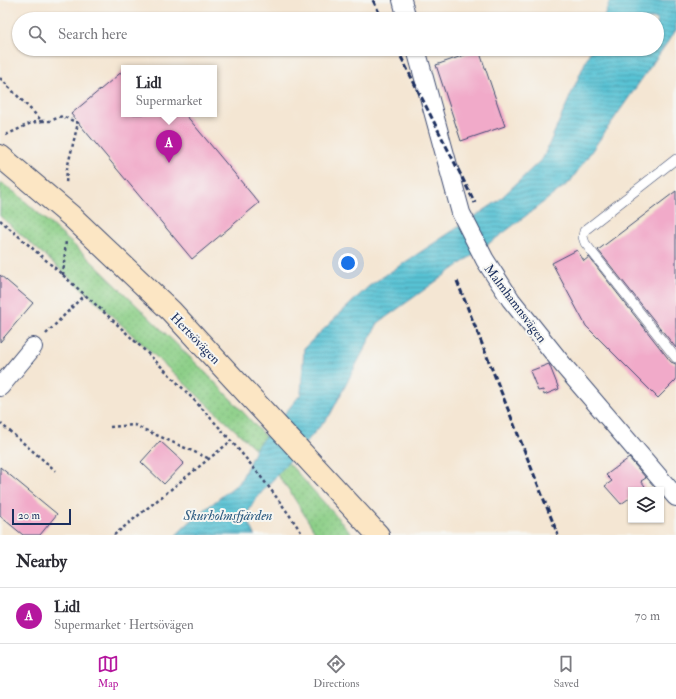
<!DOCTYPE html>
<html lang="en">
<head>
<meta charset="utf-8">
<style>
	body { margin:0; font-family:"IM FELL Double Pica",serif; background:#f2f2f3; color:#2b2b33 }
	.controls { position:absolute; right:12px; bottom:12px; display:grid; overflow:hidden; border-radius:0px; box-shadow:0 1px 3px #0004 }
	.controls button { width:36px; height:36px; display:grid; place-items:center; padding:0; border:0; border-bottom:1px solid #e1e1e2; background:#fff; color:#2b2b33; font:20px sans-serif }
	.scale { position:absolute; left:12px; bottom:10px; width:59px; box-sizing:border-box; padding-left:4px; border:2px solid #1b2f5e; border-top:0; font-size:11px; line-height:14px; white-space:nowrap; color:#1b2f5e; -webkit-text-stroke:3px #f6f6f2; paint-order:stroke }
	.you { position:absolute; left:348px; top:263px; width:14px; height:14px; margin:-10px; border:3px solid #fff; border-radius:50%; background:#1a73e8; box-shadow:0 0 0 6px #1a73e833 }
	.badge { display:grid; place-items:center; width:26px; height:26px; border-radius:50%; background:#b5179e; color:#fff; font-size:13px; font-weight:700 }
	.pin { position:absolute; translate:-50% -33px; filter:drop-shadow(0 1px 2px #0008) }
	.pin::after { content:''; position:absolute; top:21px; width:14px; height:12px; background:inherit; clip-path:polygon(0 0,100% 0,50% 100%) }
	.popup { position:absolute; left:121px; top:65px; width:96px; height:52px; box-sizing:border-box; display:grid; place-content:center; border-radius:0px; background:#fff; filter:drop-shadow(0 1px 3px #0005); font-size:13px; white-space:nowrap; color:#7c7c81 }
	.popup b { font-size:15px; color:#2b2b33 }
	.popup::after { content:''; position:absolute; left:50%; top:100%; margin-left:-8px; border:8px solid transparent; border-top-color:#fff }
	.list { margin:0; padding:0; list-style:none }
	h2 { display:flex; justify-content:space-between; align-items:center; height:52px; margin:0; padding:0 16px; font-size:17px }
	h2 small { font-size:13px; font-weight:400; color:#7c7c81 }
	.list li { display:grid; grid-template-columns:26px 1fr auto; gap:12px; align-items:center; box-sizing:border-box; height:56px; padding:0 16px; border-top:1px solid #e1e1e2 }
	.list b { display:block; font-size:15px; white-space:nowrap }
	.list p { margin:0; font-size:13px; white-space:nowrap; color:#7c7c81 }
	.list em { font-size:13px; font-style:normal; color:#7c7c81 }
	.icon { flex:none; width:22px; height:22px; fill:none; stroke:currentColor; stroke-width:2; stroke-linecap:round; stroke-linejoin:round }
	.map { position:relative; flex:none; width:676px; height:535px; overflow:hidden }
	.search { position:absolute; background:#fff; box-shadow:0 1px 3px #0004; left:12px; right:12px; top:12px; height:44px; display:flex; align-items:center; gap:10px; box-sizing:border-box; padding:0 14px; border-radius:22px; color:#7c7c81; font-size:15px }
	.sheet { height:108px; background:#fff }
	nav { display:flex; justify-content:space-around; align-items:center; box-sizing:border-box; height:56px; border-top:1px solid #e1e1e2; background:#fff; font-size:11px; color:#7c7c81 }
	nav a { display:grid; justify-items:center; gap:2px }
	nav .on { color:#b5179e }
	.map>svg:first-child { display:block }
	.grass { fill:url(#grass-dots); stroke:#547f73 }
	.water { fill:url(#water-rules); stroke:#3a7899 }
	.building { fill:#f1aac9 }
	.lines { fill:none; stroke-linecap:round; stroke-linejoin:round }
	.lane-casing { stroke:#3c4a70; stroke-width:10 }
	.street-casing { stroke:#3c4a70; stroke-width:20 }
	.secondary-casing { stroke:#3c4a70; stroke-width:24 }
	.path { stroke:#3c4a70; stroke-width:2.5; stroke-dasharray:3 3; stroke-linecap:butt }
	.lane { stroke:#fff; stroke-width:9 }
	.street { stroke:#fff; stroke-width:18 }
	.secondary { stroke:#fce6c4; stroke-width:22 }
	.rail { stroke:#1b2f5e; stroke-width:3; stroke-dasharray:6 3; stroke-linecap:butt }
	.labels { text-anchor:middle; stroke-width:4; stroke-linejoin:round; paint-order:stroke }
	.street-label { font-size:13px; fill:#1b2f5e; stroke:#f6f6f2 }
	.water-label { font-size:14px; font-style:italic; fill:#2d5b81; stroke:#f6f6f2 }
</style>
</head>
<body>
<div class="map">
<svg width="676" height="535" viewBox="0 0 676 535">
	<defs>
		<pattern id="grass-dots" width="8" height="8" patternUnits="userSpaceOnUse"><rect width="8" height="8" fill="#8dcf88"/><path d="M2 2h.1M6 6h.1" fill="none" stroke="#79b278" stroke-width="1.8" stroke-linecap="round"/></pattern>
		<pattern id="water-rules" width="6" height="5" patternUnits="userSpaceOnUse"><rect width="6" height="5" fill="#58c2d4"/><path d="M0 2.5h6" fill="none" stroke="#489eaf"/></pattern>
	</defs>
	<rect width="100%" height="100%" fill="#f6f6f2"/>
	<filter id="ink" filterUnits="userSpaceOnUse"><feTurbulence type="fractalNoise" baseFrequency=".025" numOctaves="2"/><feDisplacementMap in="SourceGraphic" scale="8" xChannelSelector="R" yChannelSelector="G"/><feConvolveMatrix kernelMatrix="1 2 1 2 8 2 1 2 1" color-interpolation-filters="sRGB"/></filter>
	<filter id="wash" filterUnits="userSpaceOnUse"><feTurbulence type="fractalNoise" baseFrequency=".012" numOctaves="4" result="noise"/><feDisplacementMap in="SourceGraphic" scale="16" xChannelSelector="R" yChannelSelector="G"/><feGaussianBlur stdDeviation="0.9" result="paint"/><feColorMatrix in="noise" values="0 0 0 0 0 0 0 0 0 0 0 0 0 0 0 0 0 1.4 0 .05"/><feComposite in="paint" operator="in"/></filter>
	<g filter="url(#wash)">
		<rect width="100%" height="100%" fill="#f4e6d3"/>
		<path class="grass" d="M0,182L17,194L86,256L206,373L244,413L353,535H317L289,490L262,455L87,293L0,216Z"/>
		<path class="water" d="M610,0H676V30L570,182L502,234L378,323L330,415L255,500L246,516L255,535H176L194,518L240,482L257,446L301,394L304,348L369,286L498,201L543,158L591,49H657V19H603Z"/>
		<g id="blocks">
			<g class="building">
				<path d="M479,50L505,126L461,141L436,65Z"/>
				<path d="M124,70V114H185L259,203L192,259L71,114Z"/>
				<path d="M676,191V348L598,250Z"/>
				<path d="M577,250L584,261L589,257L671,362L676,364V380L658,398L586,326L552,263Z"/>
				<path d="M0,275L33,303L0,342Z"/>
				<path d="M549,364L559,389L544,395L543,390L538,391L530,371Z"/>
				<path d="M160,441L184,463L164,484L141,462Z"/>
				<path d="M629,458L646,478L641,481L645,486L640,490H631V497L621,504L605,486L612,481L606,475Z"/>
				<path d="M0,467L57,514L40,535H23L0,516Z"/>
			</g>
		</g>
	</g>
	<g filter="url(#ink)">
		<use href="#blocks" fill-opacity="0" stroke="#3c4a70" stroke-width="1"/>
		<g class="lines">
			<g class="lane-casing">
				<path id="lane" d="M676,159L584,231L583,237L585,243L676,358"/>
			</g>
			<g class="street-casing">
				<g id="street">
					<path d="M402,0L407,19"/>
					<path d="M416,49L461,213L485,260L511,300L563,365L676,497"/>
					<path d="M0,387L33,347"/>
				</g>
			</g>
			<g class="secondary-casing">
				<path id="secondary" d="M0,156L71,216L171,311L378,535"/>
			</g>
			<g class="path">
				<path d="M0,78L42,121H50L62,116L78,123L67,169L66,184"/>
				<path d="M6,135L31,123L42,121"/>
				<path d="M0,220C109,315 223,414 303,535"/>
				<path d="M63,275L66,240"/>
				<path d="M46,334L84,295"/>
				<path d="M0,423L56,471"/>
				<path d="M110,427L134,425L210,459"/>
				<path d="M114,535L231,441"/>
			</g>
			<use href="#lane" class="lane"/>
			<use href="#street" class="street"/>
			<use href="#secondary" class="secondary"/>
			<g class="rail">
				<path d="M373,0L382,19"/>
				<path d="M397,49L475,203"/>
				<path d="M457,281L558,535"/>
			</g>
		</g>
	</g>
	<g class="labels">
		<g class="street-label">
			<text transform="translate(516 303) rotate(53)" y="5">Malmhamnsvägen</text>
			<text transform="translate(196 338) rotate(46)" y="5">Hertsövägen</text>
		</g>
		<g class="water-label">
			<text x="228" y="520">Skurholmsfjärden</text>
		</g>
	</g>
</svg>
<div class="controls">
<button><svg class="icon" aria-label="layers" viewBox="0 0 24 24"><path d="M12 4l9 5-9 5-9-5zM3 14l9 5 9-5"/></svg></button>
</div>
<div class="scale">20 m</div>
<div class="you"></div>
<div class="pin badge" style="left:169px;top:163px">A</div>
<div class="popup"><b>Lidl</b>Supermarket</div>
<div class="search"><svg class="icon" aria-label="search" viewBox="0 0 24 24"><circle cx="10" cy="10" r="6"/><path d="M15 15l6 6"/></svg>Search here</div>
</div>
<section class="sheet">
<h2>Nearby<small></small></h2>
<ul class="list">
<li><span class="badge">A</span><div><b>Lidl</b><p>Supermarket · Hertsövägen</p></div><em>70 m</em></li>
</ul>
</section>
<nav>
<a class="on"><svg class="icon" aria-label="map" viewBox="0 0 24 24"><path d="M3 6l6-2 6 2 6-2v14l-6 2-6-2-6 2zM9 4v14M15 6v14"/></svg>Map</a>
<a><svg class="icon" aria-label="directions" viewBox="0 0 24 24"><path d="M12 3l9 9-9 9-9-9zM9 14v-3h6M13 9l2 2-2 2"/></svg>Directions</a>
<a><svg class="icon" aria-label="saved" viewBox="0 0 24 24"><path d="M7 4h10v16l-5-4-5 4z"/></svg>Saved</a>
</nav>
</body>
</html>
